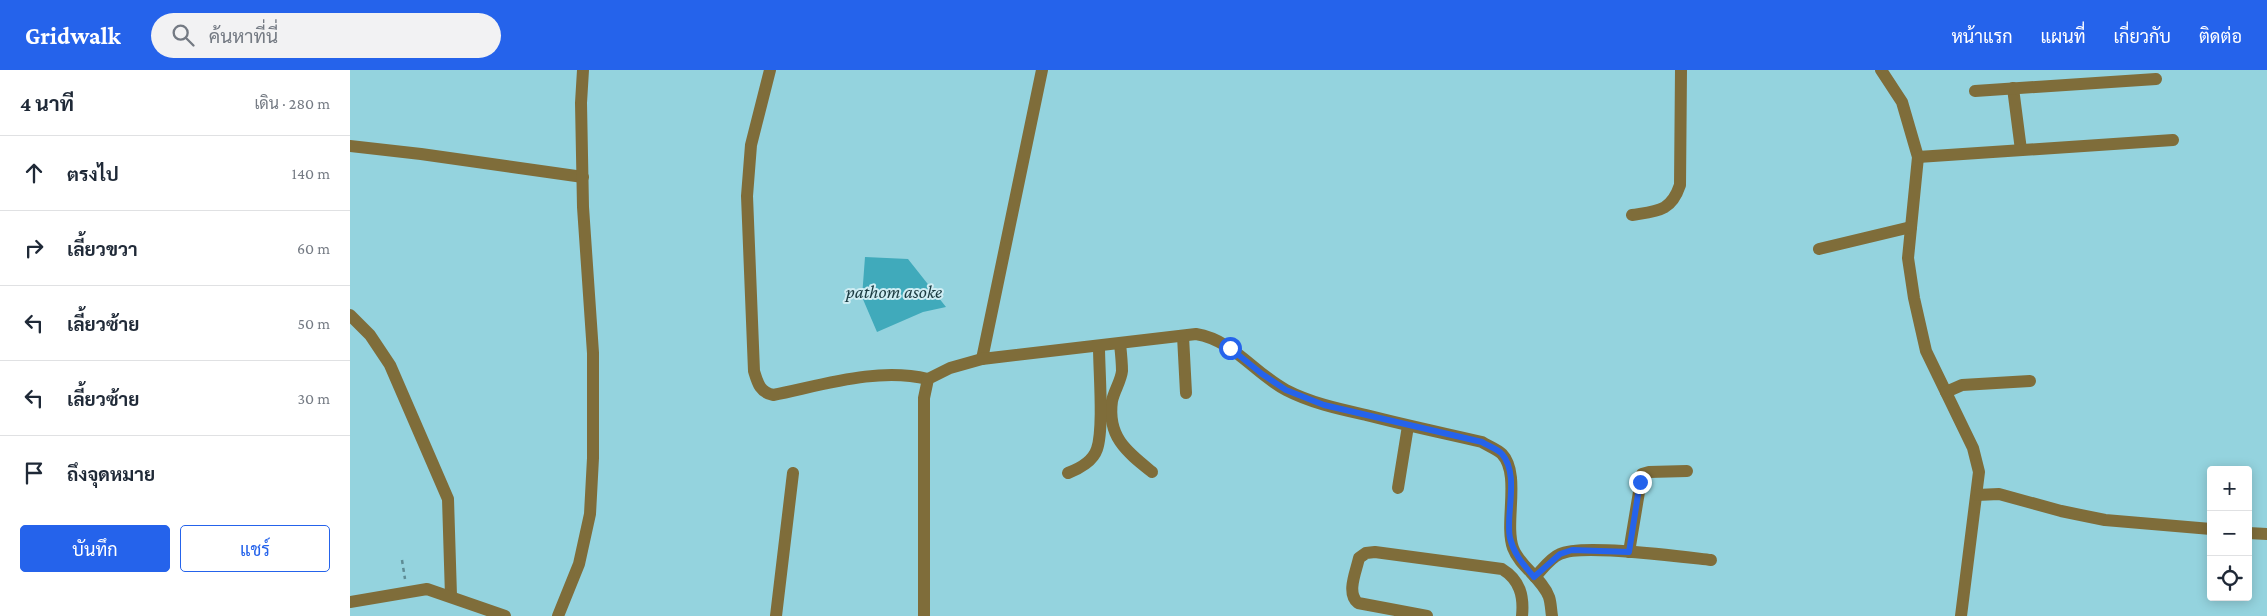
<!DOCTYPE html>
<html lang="th">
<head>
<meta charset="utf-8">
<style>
	body { margin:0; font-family:"Crimson Pro",Sarabun,serif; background:#f2f2f3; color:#1f2937 }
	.controls { position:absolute; right:15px; bottom:15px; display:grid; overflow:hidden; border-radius:5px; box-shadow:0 2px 12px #0003 }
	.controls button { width:45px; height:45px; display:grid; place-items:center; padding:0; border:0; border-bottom:1px solid #e0e1e3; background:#fff; color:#1f2937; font:25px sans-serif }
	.stop { position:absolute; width:15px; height:15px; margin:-11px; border:4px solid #2563eb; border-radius:50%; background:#fff }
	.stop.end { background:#2563eb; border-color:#fff; box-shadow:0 1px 5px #0008 }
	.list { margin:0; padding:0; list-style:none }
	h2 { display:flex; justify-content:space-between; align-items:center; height:65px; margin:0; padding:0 20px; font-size:21px }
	h2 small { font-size:16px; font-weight:400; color:#747a83 }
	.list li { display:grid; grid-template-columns:32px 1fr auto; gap:15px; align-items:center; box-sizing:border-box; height:75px; padding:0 20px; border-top:1px solid #e0e1e3 }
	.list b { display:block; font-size:19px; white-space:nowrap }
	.list em { font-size:16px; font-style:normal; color:#747a83 }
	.actions { display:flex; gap:10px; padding:15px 20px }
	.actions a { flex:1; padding:11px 0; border:1px solid #2563eb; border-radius:5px; text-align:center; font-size:18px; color:#2563eb }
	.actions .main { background:#2563eb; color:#fff }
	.icon { flex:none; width:28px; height:28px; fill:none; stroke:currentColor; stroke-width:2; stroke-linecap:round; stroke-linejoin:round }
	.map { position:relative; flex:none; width:1917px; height:546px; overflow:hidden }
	header { display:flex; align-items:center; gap:30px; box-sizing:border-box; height:70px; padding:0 25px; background:#2563eb; color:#fff }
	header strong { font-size:24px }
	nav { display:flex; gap:28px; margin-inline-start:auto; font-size:18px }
	.search { width:350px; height:45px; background:#f2f2f3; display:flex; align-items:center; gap:12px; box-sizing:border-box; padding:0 18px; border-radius:28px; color:#747a83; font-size:19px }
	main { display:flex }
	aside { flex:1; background:#fff }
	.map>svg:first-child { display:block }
	.water { fill:#40aabb }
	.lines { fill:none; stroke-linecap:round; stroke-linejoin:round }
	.path { stroke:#5e8c95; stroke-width:2.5; stroke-dasharray:4 4; stroke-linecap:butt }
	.minor { stroke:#7f6d3a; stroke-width:12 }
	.route { stroke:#2563eb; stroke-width:6 }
	.labels { text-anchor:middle; stroke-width:4; stroke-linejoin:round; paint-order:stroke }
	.water-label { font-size:19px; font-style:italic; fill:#1a3a40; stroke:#cfedf3 }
</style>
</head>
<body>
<header>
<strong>Gridwalk</strong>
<div class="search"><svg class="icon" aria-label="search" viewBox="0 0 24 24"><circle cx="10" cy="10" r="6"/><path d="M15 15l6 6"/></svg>ค้นหาที่นี่</div>
<nav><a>หน้าแรก</a><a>แผนที่</a><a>เกี่ยวกับ</a><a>ติดต่อ</a></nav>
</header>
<main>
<aside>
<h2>4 นาที<small>เดิน · 280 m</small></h2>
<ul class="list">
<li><svg class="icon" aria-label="ahead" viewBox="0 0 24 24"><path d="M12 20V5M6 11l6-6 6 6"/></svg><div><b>ตรงไป</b></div><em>140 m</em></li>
<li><svg class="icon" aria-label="right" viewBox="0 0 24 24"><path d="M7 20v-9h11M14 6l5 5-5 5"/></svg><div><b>เลี้ยวขวา</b></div><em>60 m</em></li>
<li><svg class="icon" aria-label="left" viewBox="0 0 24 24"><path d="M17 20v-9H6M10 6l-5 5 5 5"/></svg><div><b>เลี้ยวซ้าย</b></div><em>50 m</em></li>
<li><svg class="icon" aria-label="left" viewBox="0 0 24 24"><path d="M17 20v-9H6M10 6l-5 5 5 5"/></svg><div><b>เลี้ยวซ้าย</b></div><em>30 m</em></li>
<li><svg class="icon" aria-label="arrive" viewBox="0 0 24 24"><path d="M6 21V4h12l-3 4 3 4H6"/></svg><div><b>ถึงจุดหมาย</b></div></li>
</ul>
<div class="actions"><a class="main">บันทึก</a><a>แชร์</a></div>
</aside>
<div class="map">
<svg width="1917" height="546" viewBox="0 0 1917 546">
	<rect width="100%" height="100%" fill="#94d3de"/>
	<path class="water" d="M515,187L558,189L596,237L573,242L527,262L512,227Z"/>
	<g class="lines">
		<path class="path" d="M52,490L55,509"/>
		<g class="minor">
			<path d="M420,0L401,75L397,126L404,301C408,314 410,322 423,325C473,315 527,297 578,309"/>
			<path d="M1531,0L1552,32L1568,87L1558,188L1564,228L1576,281L1623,378L1629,402L1611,546"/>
			<path d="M1663,18L1671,80"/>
			<path d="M1625,21L1806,9"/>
			<path d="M0,76L71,84L233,107"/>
			<path d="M1568,87L1823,70"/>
			<path d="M1282,145C1307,141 1321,142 1330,115L1331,0"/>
			<path d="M1469,179L1561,157"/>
			<path d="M0,245L20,265L40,295L98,429L101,526"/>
			<path d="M833,266L836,323"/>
			<path d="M770,274C771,283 772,292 772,301C771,311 764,321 762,331C757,367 777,382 802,402"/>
			<path d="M632,289L692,0"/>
			<path d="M1596,322L1612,315L1680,311"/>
			<path d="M718,403C729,399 743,391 747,379C754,358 749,301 749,277"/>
			<path d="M1048,418L1058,356"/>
			<path d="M1627,425L1649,424L1711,441L1755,450L1861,459"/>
			<path d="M1898,463L1917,464"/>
			<path d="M1279,482L1292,404L1299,402L1337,401"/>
			<path d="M1185,507C1192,500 1200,488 1210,484C1231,473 1334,487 1361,490"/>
			<path d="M0,532L77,519L155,546"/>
			<path d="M208,546L229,494L240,444L243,388V283L233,137L231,33L233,0"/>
			<path d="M426,546L443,403"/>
			<path d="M574,546V328L578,309L600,298L632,289L846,264C883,270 904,303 936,320C961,333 989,339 1016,345C1055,355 1093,363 1132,372C1138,376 1147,379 1152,384C1171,404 1154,453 1163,478C1170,497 1192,508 1199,527C1201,533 1201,540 1202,546"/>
			<path d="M1077,546L1008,533C996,523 1006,502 1009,488L1016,483L1025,482L1152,499C1170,510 1174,526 1172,546"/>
		</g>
	</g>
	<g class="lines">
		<path class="route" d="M880,278L912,304L936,320L974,335L1132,372C1138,376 1148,379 1152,384C1170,405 1155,445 1160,468C1164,485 1174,495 1184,507L1210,484L1222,480L1279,482L1290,412"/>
	</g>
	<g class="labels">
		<g class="water-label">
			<text x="544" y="228">pathom asoke</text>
		</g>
	</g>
</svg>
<div class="controls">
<button>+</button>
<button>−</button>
<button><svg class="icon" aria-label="locate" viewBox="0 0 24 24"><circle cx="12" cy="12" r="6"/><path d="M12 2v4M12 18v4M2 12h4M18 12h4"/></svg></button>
</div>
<div class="stop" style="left:880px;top:278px"></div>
<div class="stop end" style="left:1290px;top:412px"></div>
</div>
</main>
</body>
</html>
